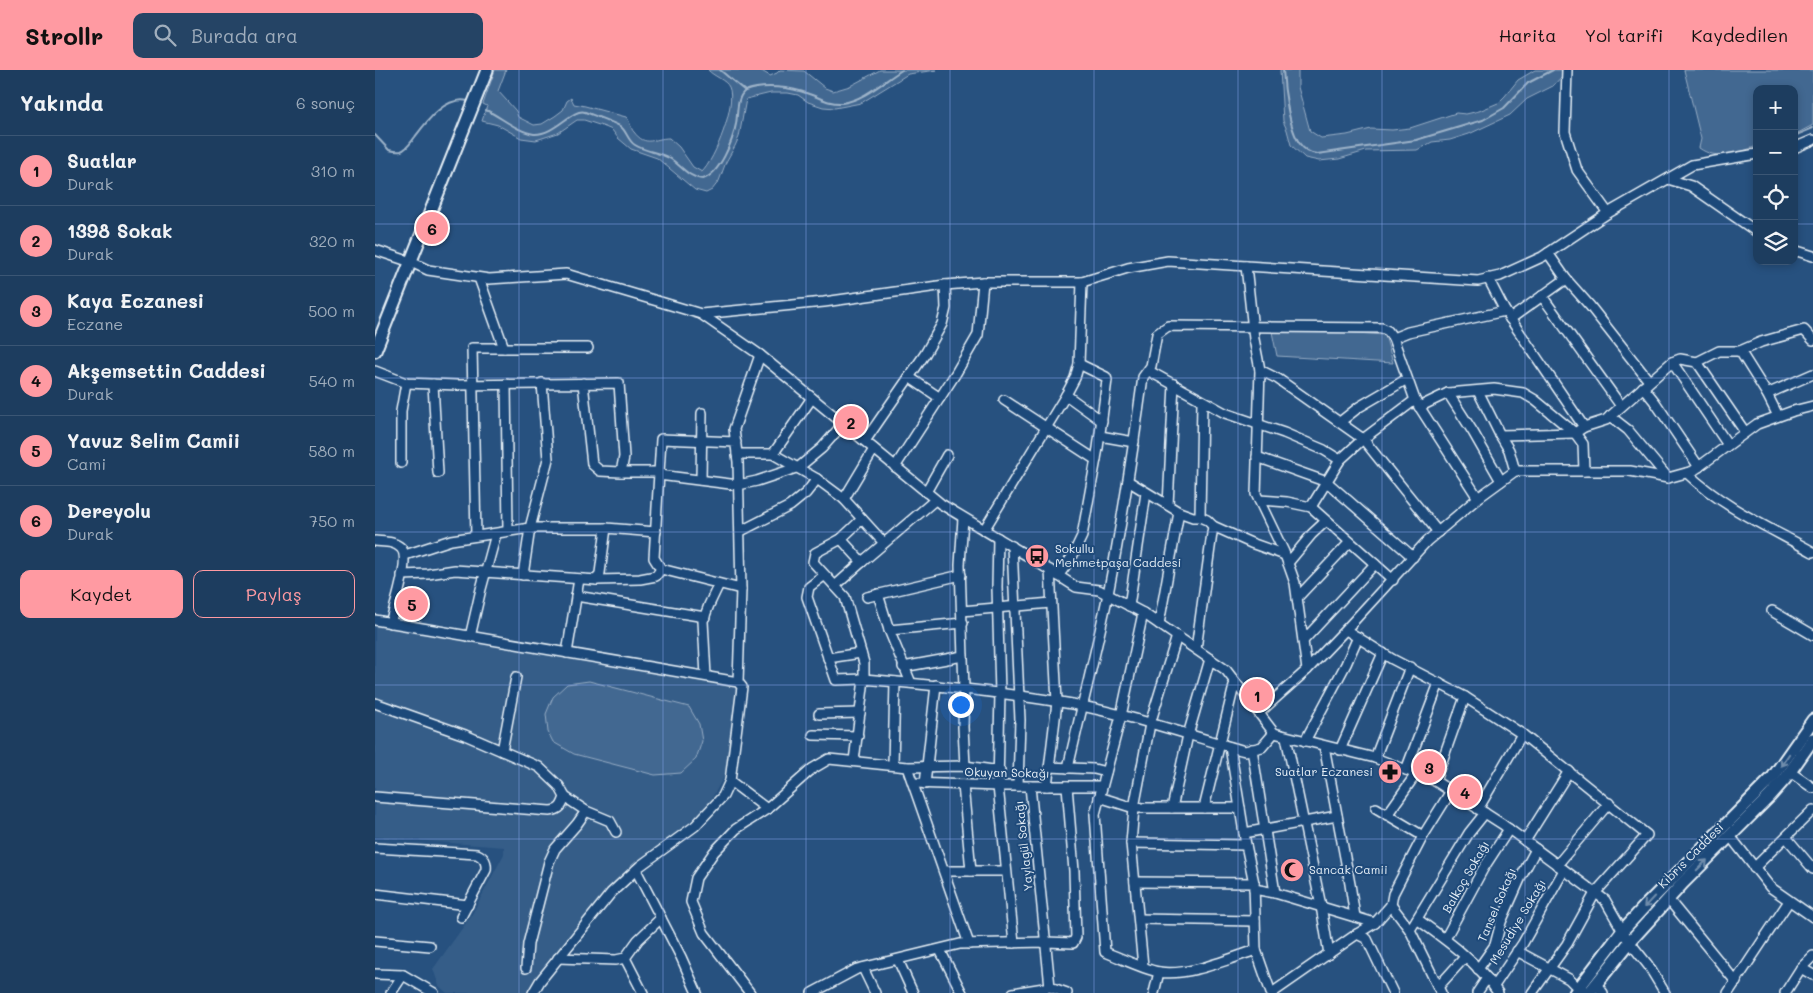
<!DOCTYPE html>
<html lang="tr">
<head>
<meta charset="utf-8">
<style>
	body { margin:0; font-family:Mali,sans-serif; background:#254465; color:#f1f3f6 }
	.controls { position:absolute; right:15px; top:15px; display:grid; overflow:hidden; border-radius:10px; box-shadow:0 2px 8px #0003 }
	.controls button { width:45px; height:45px; display:grid; place-items:center; padding:0; border:0; border-bottom:1px solid #3b5674; background:#1d3d5f; color:#f1f3f6; font:25px sans-serif }
	.you { position:absolute; left:585px; top:634px; width:18px; height:18px; margin:-12px; border:4px solid #fff; border-radius:50%; background:#1a73e8; box-shadow:0 0 0 8px #1a73e833 }
	.badge { display:grid; place-items:center; width:32px; height:32px; border-radius:50%; background:#ff9aa2; color:#111; font-size:16px; font-weight:700 }
	.pin { position:absolute; translate:-50% -50%; border:2px solid #fff; box-shadow:0 1px 5px #0006 }
	.list { margin:0; padding:0; list-style:none }
	h2 { display:flex; justify-content:space-between; align-items:center; height:65px; margin:0; padding:0 20px; font-size:21px }
	h2 small { font-size:16px; font-weight:400; color:#a0aebd }
	.list li { display:grid; grid-template-columns:32px 1fr auto; gap:15px; align-items:center; box-sizing:border-box; height:70px; padding:0 20px; border-top:1px solid #3b5674 }
	.list b { display:block; font-size:19px; white-space:nowrap }
	.list p { margin:0; font-size:16px; white-space:nowrap; color:#a0aebd }
	.list em { font-size:16px; font-style:normal; color:#a0aebd }
	.actions { display:flex; gap:10px; padding:15px 20px }
	.actions a { flex:1; padding:11px 0; border:1px solid #ff9aa2; border-radius:10px; text-align:center; font-size:18px; color:#ff9aa2 }
	.actions .main { background:#ff9aa2; color:#111 }
	.icon { flex:none; width:28px; height:28px; fill:none; stroke:currentColor; stroke-width:2; stroke-linecap:round; stroke-linejoin:round }
	.map { position:relative; flex:none; width:1438px; height:923px; overflow:hidden }
	header { display:flex; align-items:center; gap:30px; box-sizing:border-box; height:70px; padding:0 25px; background:#ff9aa2; color:#111 }
	header strong { font-size:24px }
	nav { display:flex; gap:28px; margin-inline-start:auto; font-size:18px }
	.search { width:350px; height:45px; background:#254465; display:flex; align-items:center; gap:12px; box-sizing:border-box; padding:0 18px; border-radius:10px; color:#a0aebd; font-size:19px }
	main { display:flex }
	aside { flex:1; background:#1d3d5f }
	.map>svg:first-child { display:block }
	.built { fill:#355d88 }
	.green { fill:#436891; stroke:#96acc4 }
	.lines { fill:none; stroke-linecap:round; stroke-linejoin:round }
	.stream { stroke:#9db3c9; stroke-width:2 }
	.minor-casing { stroke:#e8f1f8; stroke-width:12 }
	.major-casing { stroke:#e8f1f8; stroke-width:15 }
	.minor { stroke:#1f4a7a; stroke-width:9 }
	.major { stroke:#1f4a7a; stroke-width:11 }
	.oneway { stroke:#6f8dac }
	.grid { fill:none; stroke:#82a0e8; stroke-width:1; stroke-opacity:0.55 }
	.labels { text-anchor:middle; stroke-width:4; stroke-linejoin:round; paint-order:stroke }
	.poi-label { font-size:12px; fill:#e8f1f8; stroke:#1f4a7a; text-anchor:start }
	.street-label { font-size:12px; fill:#e8f1f8; stroke:#1f4a7a }
</style>
</head>
<body>
<header>
<strong>Strollr</strong>
<div class="search"><svg class="icon" aria-label="search" viewBox="0 0 24 24"><circle cx="10" cy="10" r="6"/><path d="M15 15l6 6"/></svg>Burada ara</div>
<nav><a>Harita</a><a>Yol tarifi</a><a>Kaydedilen</a></nav>
</header>
<main>
<aside>
<h2>Yakında<small>6 sonuç</small></h2>
<ul class="list">
<li><span class="badge">1</span><div><b>Suatlar</b><p>Durak</p></div><em>310 m</em></li>
<li><span class="badge">2</span><div><b>1398 Sokak</b><p>Durak</p></div><em>320 m</em></li>
<li><span class="badge">3</span><div><b>Kaya Eczanesi</b><p>Eczane</p></div><em>500 m</em></li>
<li><span class="badge">4</span><div><b>Akşemsettin Caddesi</b><p>Durak</p></div><em>540 m</em></li>
<li><span class="badge">5</span><div><b>Yavuz Selim Camii</b><p>Cami</p></div><em>580 m</em></li>
<li><span class="badge">6</span><div><b>Dereyolu</b><p>Durak</p></div><em>750 m</em></li>
</ul>
<div class="actions"><a class="main">Kaydet</a><a>Paylaş</a></div>
</aside>
<div class="map">
<svg width="1438" height="923" viewBox="0 0 1438 923">
	<rect width="100%" height="100%" fill="#27517f"/>
	<filter id="ink" filterUnits="userSpaceOnUse"><feTurbulence type="fractalNoise" baseFrequency=".02" numOctaves="2"/><feDisplacementMap in="SourceGraphic" scale="10" xChannelSelector="R" yChannelSelector="G"/><feConvolveMatrix kernelMatrix="1 2 1 2 8 2 1 2 1" color-interpolation-filters="sRGB"/></filter>
	<g filter="url(#ink)">
		<path class="built" d="M0,554L358,613L363,617L351,703L334,733L302,764L232,821L171,893L152,923H72L64,916L58,899L96,846L129,784V777L0,767Z"/>
		<g class="green">
			<path d="M120,0H131L123,21L141,41L143,47L159,55L167,54L180,46L188,40L192,31L196,28L199,34L210,36L251,47C256,52 255,58 259,62C271,78 279,68 294,68L304,77L318,97L327,102C340,89 362,34 354,17C351,10 338,6 333,0H385L395,6L402,3L405,0L429,1L450,18L458,21L475,16L505,0H562L533,4L486,33L460,38L448,37L433,32L423,25L413,23H396L371,29L364,67L360,76L351,92L344,111L337,120L331,123L320,120L282,88L256,79L243,68L237,60L230,57L209,50H202L183,63L161,70L146,68L123,55L107,51L112,36L108,34Z"/>
			<path d="M905,0H923V17L935,61L946,68L972,65L996,59L1017,60L1035,58L1081,43L1091,44L1104,41L1123,33L1130,26L1143,10L1160,0H1188V5L1178,16L1152,29L1135,45L1094,64L1075,70L1057,72L1042,80L991,81L964,89L944,91L930,88L916,75L912,60L908,51Z"/>
			<path d="M1309,0H1438V55L1419,65V19H1382V76C1363,83 1342,91 1324,78L1326,69Z"/>
			<path d="M896,257L1010,265L1018,293L902,286Z"/>
			<path d="M214,611L314,637L324,654L327,671L321,689L306,703L280,705L199,684L178,672L173,662L171,644L178,627L192,614Z"/>
		</g>
		<g class="lines">
			<g class="stream">
				<path d="M345,0L370,21"/>
				<path d="M908,0C909,19 914,59 925,74C929,80 935,83 942,84L1041,70L1108,50L1129,38L1153,13L1178,0"/>
				<path d="M111,40C126,47 143,62 159,64C180,65 197,38 210,42C215,44 243,54 246,57C252,62 253,71 260,75C271,82 285,82 296,89C306,96 314,108 328,109C345,104 358,70 361,54C363,43 361,28 370,21C388,14 416,17 434,24C446,28 454,34 467,33C489,30 509,11 527,0"/>
				<path d="M0,65L14,80C18,81 22,82 26,81C32,79 36,72 40,67C52,51 70,26 93,31"/>
				<path d="M1419,66L1438,58"/>
				<path d="M1380,79H1382"/>
			</g>
			<g class="minor-casing">
				<g id="minor">
					<path d="M1192,0L1190,62L1202,100L1233,143"/>
					<path d="M1419,78L1438,70"/>
					<path d="M1293,109L1316,116L1382,162"/>
					<path d="M0,180L36,192L53,200L114,209L191,204L326,244L385,285L566,434L651,485L701,517L724,520L768,543L851,600L899,663L1000,688L1060,711L1127,754L1230,830L1253,870L1273,895L1290,923"/>
					<path d="M1419,180L1438,186"/>
					<path d="M1173,183L1191,209L1215,236L1274,311"/>
					<path d="M871,196L879,269L885,300"/>
					<path d="M104,208L129,278"/>
					<path d="M1113,208L1130,241L1209,357"/>
					<path d="M1167,226L1246,336"/>
					<path d="M326,244L449,232L570,215L608,212H707L753,198L793,191L1103,211L1125,206L1167,187L1233,143L1317,95L1382,84"/>
					<path d="M1135,249L1191,209"/>
					<path d="M1365,281L1392,324L1403,346"/>
					<path d="M1297,292L1353,375"/>
					<path d="M1322,292L1344,281H1365L1386,272L1429,260L1438,270"/>
					<path d="M0,301L31,313L82,315L244,313L249,387L246,402L225,401L217,394L208,313"/>
					<path d="M774,301L850,343L909,363L949,380L965,390"/>
					<path d="M534,307L565,328"/>
					<path d="M58,314L63,403"/>
					<path d="M131,314L133,460"/>
					<path d="M1268,317L1280,332L1324,397"/>
					<path d="M1103,321L1125,365L1134,380L1140,401"/>
					<path d="M1073,323L1098,362L1126,411"/>
					<path d="M1392,324L1438,304"/>
					<path d="M691,325L727,351"/>
					<path d="M629,330L721,390"/>
					<path d="M1044,337L1073,323L1119,319L1148,323L1160,330L1200,363L1208,374L1209,401"/>
					<path d="M1235,346L1253,360L1293,408"/>
					<path d="M965,352L984,337L1032,309"/>
					<path d="M1125,365L1200,363L1209,357L1231,350L1297,292L1305,289L1322,292L1370,362"/>
					<path d="M725,366L759,372"/>
					<path d="M490,371L550,284L567,254L571,238L570,215"/>
					<path d="M361,372L286,369L279,488L286,499L366,519L363,392L359,359L385,285"/>
					<path d="M362,384H398L442,409L469,429L509,473"/>
					<path d="M398,384L437,328"/>
					<path d="M882,387L952,412L1038,487"/>
					<path d="M26,393V341L31,313"/>
					<path d="M520,397L581,303L603,265L608,212"/>
					<path d="M246,402H284"/>
					<path d="M1312,403C1347,437 1395,458 1438,482"/>
					<path d="M284,405L363,415L382,411L424,397L447,378L468,354"/>
					<path d="M326,410L327,343"/>
					<path d="M753,411L804,442L818,447H825L832,450L838,456L876,473L910,485"/>
					<path d="M551,422L572,385"/>
					<path d="M1103,428L1040,330L1018,268L1033,262L1130,241"/>
					<path d="M469,429L499,379"/>
					<path d="M884,430L912,432L936,437L1018,510"/>
					<path d="M793,435L799,314"/>
					<path d="M936,437L965,390L988,369L1040,330"/>
					<path d="M825,447L827,331"/>
					<path d="M588,448L585,495L589,619L588,657L590,696"/>
					<path d="M609,460L691,325L700,308L704,294L707,212"/>
					<path d="M366,461L415,436L431,423L442,409"/>
					<path d="M101,466L97,278H213"/>
					<path d="M623,468L622,517L625,623L623,716L639,873"/>
					<path d="M466,469L487,492L560,430"/>
					<path d="M0,471C9,472 19,471 26,478C36,488 19,539 15,553"/>
					<path d="M637,476L645,650L643,716"/>
					<path d="M30,485L76,470L155,458H231L281,462"/>
					<path d="M913,493L937,464L951,451"/>
					<path d="M27,505L53,504L80,500L222,510L225,503L231,458"/>
					<path d="M148,505L155,458L173,389L167,313"/>
					<path d="M450,505L434,517L432,527L461,610L489,609V593L470,527L438,492L440,483L466,469L487,449"/>
					<path d="M683,506L697,487L707,466L723,378L732,310L731,307L704,294"/>
					<path d="M222,510L265,509L281,506L286,499"/>
					<path d="M460,516L487,492"/>
					<path d="M503,524L514,560L536,613"/>
					<path d="M201,526L330,547"/>
					<path d="M492,527L586,505"/>
					<path d="M922,528L975,472"/>
					<path d="M754,536L771,423"/>
					<path d="M587,541L676,533"/>
					<path d="M1397,541L1438,565"/>
					<path d="M768,543L746,646L720,744L730,882C746,888 768,899 784,902C813,907 853,889 881,880"/>
					<path d="M0,550L363,612L367,617L355,711L348,726L320,756L265,796L236,823L165,911L158,923"/>
					<path d="M784,554L804,442"/>
					<path d="M514,560L588,553"/>
					<path d="M971,560L1017,589L1090,627L1147,664L1272,765L1220,823L1192,874L1157,923"/>
					<path d="M95,567L106,519L121,464"/>
					<path d="M928,571L1000,494"/>
					<path d="M821,579L838,456"/>
					<path d="M192,583L204,509"/>
					<path d="M453,588L486,583"/>
					<path d="M528,597L588,586"/>
					<path d="M932,600L920,513L909,482L881,424L885,300L903,309L988,369L1063,462"/>
					<path d="M331,606L328,551L334,535L344,514"/>
					<path d="M363,612L366,519"/>
					<path d="M0,633L90,665L164,697L184,716L190,727C187,736 185,740 175,741L0,727"/>
					<path d="M884,643L932,600L975,555L1052,471L1103,428L1140,401H1255L1293,408L1318,401L1382,354L1418,341L1438,336"/>
					<path d="M444,644L485,643"/>
					<path d="M438,665L483,666"/>
					<path d="M911,667L946,836L954,884"/>
					<path d="M930,671L971,594L983,567"/>
					<path d="M949,676L975,814L980,847"/>
					<path d="M855,677L871,775L879,813L881,880L896,923"/>
					<path d="M877,679L900,823"/>
					<path d="M965,680L1008,583"/>
					<path d="M127,681L141,607"/>
					<path d="M1000,688L1035,597"/>
					<path d="M479,691L489,609C558,615 628,622 697,634C755,645 813,665 870,681L887,677L899,663"/>
					<path d="M518,695L520,612"/>
					<path d="M532,697L594,874"/>
					<path d="M674,697L719,699L731,702"/>
					<path d="M693,698C706,640 721,582 733,524C747,452 758,380 768,307L776,296L782,264L793,256L1007,258L1013,261L1018,268"/>
					<path d="M1031,700L1064,613"/>
					<path d="M1415,702L1438,718"/>
					<path d="M355,711L392,739"/>
					<path d="M1060,711L1090,627"/>
					<path d="M538,713L623,716H727"/>
					<path d="M550,714L561,615"/>
					<path d="M588,715L596,801"/>
					<path d="M655,716L675,917"/>
					<path d="M672,716L682,632L675,500"/>
					<path d="M190,727L211,741L235,751L241,762"/>
					<path d="M724,727L759,738H865"/>
					<path d="M797,738L813,665L835,589"/>
					<path d="M829,738L860,612"/>
					<path d="M1001,738L1048,766"/>
					<path d="M1103,739L1147,664"/>
					<path d="M1012,745L1041,704"/>
					<path d="M869,763L962,746"/>
					<path d="M1355,766L1395,817L1438,847"/>
					<path d="M1411,767L1438,799"/>
					<path d="M1150,771L1194,701"/>
					<path d="M756,773L871,775"/>
					<path d="M0,778L102,784C109,787 112,792 111,800L86,847"/>
					<path d="M1182,795L1234,733"/>
					<path d="M1379,798L1438,740"/>
					<path d="M261,800L306,887L322,923"/>
					<path d="M570,801H631"/>
					<path d="M760,812L879,813"/>
					<path d="M879,819L900,823L1000,853"/>
					<path d="M0,824L93,835"/>
					<path d="M1293,829L1361,912"/>
					<path d="M1016,835L1018,824L1048,766L1076,721"/>
					<path d="M764,849L880,851"/>
					<path d="M1042,849C1070,869 1105,894 1123,923"/>
					<path d="M982,864L1000,853L1016,835L1035,860"/>
					<path d="M1070,869L1108,799L1134,759"/>
					<path d="M0,871L55,876"/>
					<path d="M565,880L587,923"/>
					<path d="M1142,881L1194,909L1204,919L1209,920"/>
					<path d="M183,888L241,890L250,888L263,870L286,848"/>
					<path d="M250,888L268,923"/>
					<path d="M523,890L538,923"/>
					<path d="M768,896L756,773L759,738L775,654L802,566"/>
					<path d="M151,898L153,874L174,792L180,779L202,754L211,741"/>
					<path d="M488,898L500,923"/>
					<path d="M1426,898L1438,905"/>
					<path d="M1103,899L1120,875L1126,852L1146,807L1161,779"/>
					<path d="M0,904L28,905L59,923"/>
					<path d="M1221,914L1228,923"/>
					<path d="M1119,916L1148,873L1189,800"/>
					<path d="M1063,917L1090,887"/>
					<path d="M16,923L28,905"/>
					<path d="M375,923L329,863L316,832L321,808L339,782L361,759L392,739L437,699L454,689L532,697L590,696L625,701"/>
					<path d="M437,923L482,899L585,874L671,872L698,873L701,867L699,801L692,716"/>
					<path d="M638,923L675,917L692,923"/>
					<path d="M779,923L784,902"/>
					<path d="M897,923L982,864L992,869L1018,923"/>
					<path d="M1066,923L1035,860L1094,763L1110,743"/>
					<path d="M1102,923L1112,908"/>
					<path d="M1353,923L1414,831"/>
					<path d="M1410,923L1426,898L1438,886"/>
				</g>
			</g>
			<g class="major-casing">
				<g id="major">
					<path d="M0,281L112,0"/>
					<path d="M1200,923L1248,860L1271,835L1398,707L1438,650"/>
					<path d="M1214,923L1258,868L1308,813L1395,726L1410,709L1438,669"/>
				</g>
			</g>
			<use href="#minor" class="minor"/>
			<use href="#major" class="major"/>
		</g>
		<defs><path id="oneway-shaft" d="M-6 0H5M1.5-3L5.5 0L1.5 3" fill="none" stroke-width="1.6" stroke-linecap="round" stroke-linejoin="round" transform="scale(1.25)"/></defs>
		<g class="oneway">
			<use href="#oneway-shaft" transform="translate(1410 690) rotate(124)"/>
			<use href="#oneway-shaft" transform="translate(1327 795) rotate(-45)"/>
			<use href="#oneway-shaft" transform="translate(1274 832) rotate(133)"/>
		</g>
	</g>
	<path class="grid" d="M144,0V923M288,0V923M431,0V923M575,0V923M719,0V923M863,0V923M1007,0V923M1150,0V923M1294,0V923M0,154H1382M1419,154H1438M0,308H1438M0,462H1438M0,615H1438M0,769H1438"/>
	<defs>
		<g id="bus-disc" transform="scale(1.25)"><circle r="9.5" fill="#ff9aa2" stroke="#1f4a7a"/><path d="M-5-6H5V4H4V6H2V4H-2V6H-4V4H-5ZM-3.5-4V0h7V-4ZM-3.5 1.2v1.5H-2V1.2ZM2 1.2v1.5H3.5V1.2Z" fill="#111"/></g>
		<g id="pharmacy-disc" transform="scale(1.25)"><circle r="9.5" fill="#ff9aa2" stroke="#1f4a7a"/><path d="M-2-6h4v4h4v4h-4v4h-4v-4h-4v-4h4Z" fill="#111"/></g>
		<g id="mosque-disc" transform="scale(1.25)"><circle r="9.5" fill="#ff9aa2" stroke="#1f4a7a"/><path d="M3.5-4.9A6 6 0 1 0 3.5 4.9A5 5 0 1 1 3.5-4.9Z" fill="#111"/></g>
	</defs>
	<g fill-rule="evenodd">
		<use href="#bus-disc" x="662" y="486"/>
		<use href="#pharmacy-disc" x="1015" y="702"/>
		<use href="#mosque-disc" x="917" y="800"/>
	</g>
	<g class="labels">
		<g class="poi-label">
			<text x="680" y="483">Sokullu<tspan x="680" dy="14">Mehmetpaşa Caddesi</tspan></text>
			<text x="998" y="706" text-anchor="end">Suatlar Eczanesi</text>
			<text x="934" y="804">Sancak Camii</text>
		</g>
		<g class="street-label">
			<text transform="translate(632 703) rotate(1)" y="4">Okuyan Sokağı</text>
			<text transform="translate(649 776) rotate(-96)" y="4">Yaylagül Sokağı</text>
			<text transform="translate(1316 786) rotate(-45)" y="4">Kıbrıs Caddesi</text>
			<text transform="translate(1091 807) rotate(-60)" y="4">Balkoç Sokağı</text>
			<text transform="translate(1122 835) rotate(-67)" y="4">Tansel Sokağı</text>
			<text transform="translate(1143 852) rotate(-59)" y="4">Mesudiye Sokağı</text>
		</g>
	</g>
</svg>
<div class="controls">
<button>+</button>
<button>−</button>
<button><svg class="icon" aria-label="locate" viewBox="0 0 24 24"><circle cx="12" cy="12" r="6"/><path d="M12 2v4M12 18v4M2 12h4M18 12h4"/></svg></button>
<button><svg class="icon" aria-label="layers" viewBox="0 0 24 24"><path d="M12 4l9 5-9 5-9-5zM3 14l9 5 9-5"/></svg></button>
</div>
<div class="you"></div>
<div class="pin badge" style="left:882px;top:625px">1</div>
<div class="pin badge" style="left:476px;top:352px">2</div>
<div class="pin badge" style="left:1054px;top:697px">3</div>
<div class="pin badge" style="left:1090px;top:722px">4</div>
<div class="pin badge" style="left:37px;top:534px">5</div>
<div class="pin badge" style="left:57px;top:158px">6</div>
</div>
</main>
</body>
</html>
